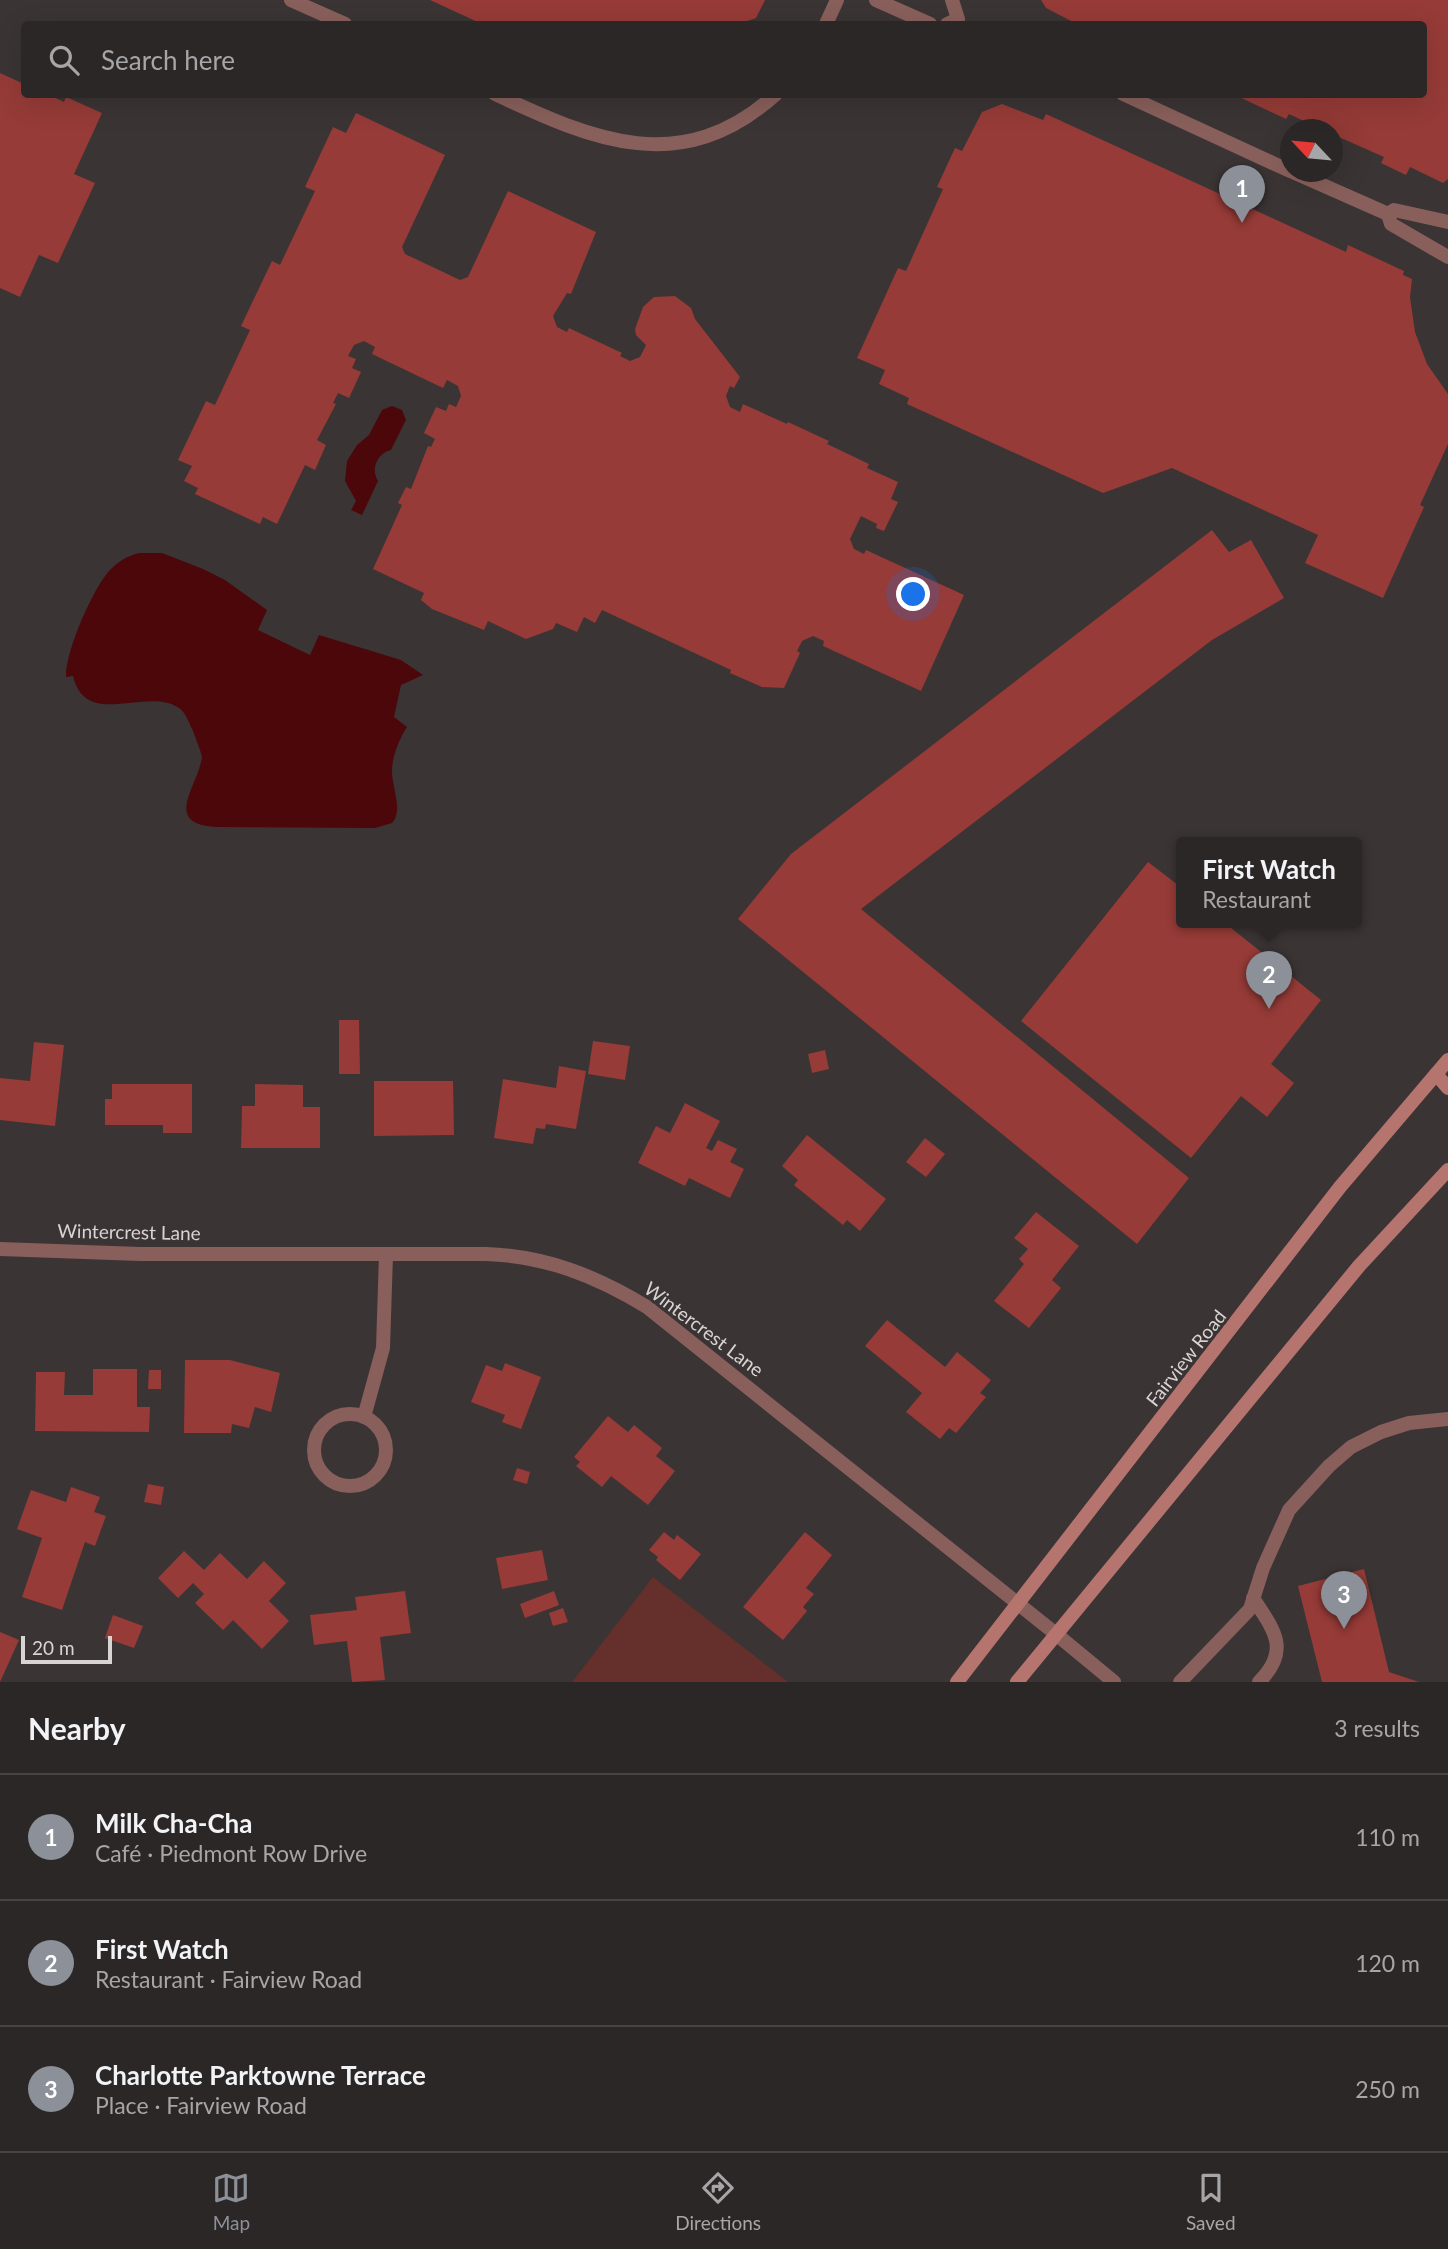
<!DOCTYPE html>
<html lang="en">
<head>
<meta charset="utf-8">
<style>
	body { margin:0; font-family:Lato,sans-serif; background:#342f2f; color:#f1f3f6 }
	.compass { position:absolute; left:1280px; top:119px; width:63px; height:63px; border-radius:50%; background:#2c2727; box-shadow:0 7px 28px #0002; rotate:296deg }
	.scale { position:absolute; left:21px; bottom:18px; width:91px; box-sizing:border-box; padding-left:7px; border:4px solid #d8d4d3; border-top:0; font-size:19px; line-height:24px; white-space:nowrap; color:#d8d4d3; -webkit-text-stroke:5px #3b3434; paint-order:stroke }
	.you { position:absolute; left:914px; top:595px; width:24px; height:24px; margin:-18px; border:5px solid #fff; border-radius:50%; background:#1a73e8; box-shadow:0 0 0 10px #1a73e833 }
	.badge { display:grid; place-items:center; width:46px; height:46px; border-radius:50%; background:#8c9099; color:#fff; font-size:23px; font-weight:700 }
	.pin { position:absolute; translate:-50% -58px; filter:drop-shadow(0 2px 4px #0008) }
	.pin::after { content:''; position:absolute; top:37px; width:24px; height:21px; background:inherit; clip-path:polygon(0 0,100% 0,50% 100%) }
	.popup { position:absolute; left:1176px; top:837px; width:186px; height:91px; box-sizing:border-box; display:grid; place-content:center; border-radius:7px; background:#2c2727; filter:drop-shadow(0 2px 5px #0005); font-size:23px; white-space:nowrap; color:#a6a5a7 }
	.popup b { font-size:26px; color:#f1f3f6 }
	.popup::after { content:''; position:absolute; left:50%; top:100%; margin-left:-14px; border:14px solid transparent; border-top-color:#2c2727 }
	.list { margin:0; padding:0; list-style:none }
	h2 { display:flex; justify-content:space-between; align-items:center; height:91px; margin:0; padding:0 28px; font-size:30px }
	h2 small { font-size:23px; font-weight:400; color:#a6a5a7 }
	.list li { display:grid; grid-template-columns:46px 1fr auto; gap:21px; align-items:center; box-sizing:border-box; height:126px; padding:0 28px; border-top:2px solid #484444 }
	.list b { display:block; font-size:26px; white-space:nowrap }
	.list p { margin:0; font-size:23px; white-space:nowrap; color:#a6a5a7 }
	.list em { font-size:23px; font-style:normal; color:#a6a5a7 }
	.icon { flex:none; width:38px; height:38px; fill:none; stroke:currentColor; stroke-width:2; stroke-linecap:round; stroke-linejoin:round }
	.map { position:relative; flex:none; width:1448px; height:1682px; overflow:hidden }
	.search { position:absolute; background:#2c2727; box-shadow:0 7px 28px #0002; left:21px; right:21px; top:21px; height:77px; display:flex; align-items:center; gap:18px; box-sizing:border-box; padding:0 24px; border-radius:7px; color:#a6a5a7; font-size:26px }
	.sheet { height:469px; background:#2c2727 }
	nav { display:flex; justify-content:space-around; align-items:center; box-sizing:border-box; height:98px; border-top:2px solid #484444; background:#2c2727; font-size:19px; color:#a6a5a7 }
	nav a { display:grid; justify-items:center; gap:4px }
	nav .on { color:#8c9099 }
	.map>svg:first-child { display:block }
	.green { fill:#652f2b }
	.water { fill:#4c070a }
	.building { fill:#963b37 }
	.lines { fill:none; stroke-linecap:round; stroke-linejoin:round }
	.lane { stroke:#885f5b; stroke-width:14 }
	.street { stroke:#885f5b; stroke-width:14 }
	.secondary { stroke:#b6746e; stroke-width:14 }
	.labels { text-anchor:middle; stroke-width:6; stroke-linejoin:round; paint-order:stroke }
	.street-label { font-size:19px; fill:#d8d4d3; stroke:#3b3434 }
</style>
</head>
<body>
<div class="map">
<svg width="1448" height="1682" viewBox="0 0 1448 1682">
	<rect width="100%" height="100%" fill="#3b3434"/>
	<path class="green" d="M653,1577L788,1682H572Z"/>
	<g class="water">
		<path d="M392,406L402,410L406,420L391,450C378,453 370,468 378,481L362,515L351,510L356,501L345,481L347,461L357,445L369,435L382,410Z"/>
		<path d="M139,553H162L203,569L225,580L267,610L258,630L310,655L319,635L401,660L423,675L401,685L394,717L407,727C399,740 393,754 392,769C391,786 404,810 392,823L375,828L217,827C161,824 198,787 202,757C200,748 196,740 193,731C189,723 186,713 179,708C147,686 86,730 73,676L66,677C65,652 93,588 110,570C119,561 127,556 139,553Z"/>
	</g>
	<g class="building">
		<path d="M430,0H765L756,18L738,24H482Z"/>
		<path d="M1041,0H1448V179L1443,183L1410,167L1406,175L1381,163L1384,157L1332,134V130H1323L1289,114L1286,119L1233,94H1424V24H1077L1046,8Z"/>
		<path d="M0,73L24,84V94H47L64,102L66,97L102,113L74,174L95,183L58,263L39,255L20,297L0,288Z"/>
		<path d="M1002,104L1043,120L1046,114L1346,252L1348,245L1404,271L1403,275L1412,279L1410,297L1415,332L1427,364L1448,394V444L1420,505L1424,507L1383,598L1305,563L1318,535L1172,468L1103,493L907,404L909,398L879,384L885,370L857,358L898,268L906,271L943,189L937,187L955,148L962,151L982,112Z"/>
		<path d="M356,113L445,155L402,247L405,254L460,280L468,277L508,191L596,232L571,294L567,293L553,316L557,327L567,332L569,328L622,353L620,356L630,361L640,357L646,345L636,335L635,329L643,307L654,297L675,296L691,308L695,319L740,377L734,388L730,386L726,396L730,407L740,412L743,404L787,424L788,422L829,441L827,444L869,464L867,468L898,482L891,499L898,502L884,531L876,528L877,524L861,516L850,539L854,549L864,554L866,550L964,595L921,691L823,646L824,641L813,636L802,641L797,651L800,653L784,688L762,687L730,673L731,670L602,610L595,623L584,617L577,632L556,623L553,629L526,639L488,621L484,630L432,609L421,600L424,593L373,569L402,505L398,503L406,487L411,489L428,446L431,447L435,439L424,433L436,407L446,411L449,404L456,407L461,396L458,386L447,380L443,388L372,354L375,347L364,341L354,345L348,356L356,359L352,368L361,372L349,398L338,393L333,403L336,404L317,440L326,445L315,470L305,465L277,524L263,517L260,524L195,494L198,488L184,481L192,466L178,460L206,401L215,405L250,330L241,326L272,261L280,265L315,191L305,187L333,127L346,133Z"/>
		<path d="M1212,530L1229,552L1251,540L1284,598L1212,640L861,909L1189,1178L1137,1244L738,919L791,854Z"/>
		<path d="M1148,862L1182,888V923H1225L1321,1000L1271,1064L1294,1083L1267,1117L1241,1096L1191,1158L1021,1021Z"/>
		<path d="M339,1020H359L360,1074H339Z"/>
		<path d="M593,1041L630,1046L625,1080L588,1074Z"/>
		<path d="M34,1042L64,1045L55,1126L0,1120V1078L30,1081Z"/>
		<path d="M825,1050L829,1069L812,1073L808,1054Z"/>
		<path d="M559,1066L586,1071L576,1129L546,1124L545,1129L536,1128L533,1144L494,1138L503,1079L556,1088Z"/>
		<path d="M374,1081H453L454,1135L374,1136Z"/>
		<path d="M112,1084H192V1133H163V1125H105V1099H112Z"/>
		<path d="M255,1084L303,1085V1107H320V1148H241L242,1106H255Z"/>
		<path d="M685,1103L720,1121L706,1148L712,1151L718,1140L737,1149L730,1162L744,1169L730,1198L689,1178L685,1186L638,1163L656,1126L670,1133Z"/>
		<path d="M807,1135L886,1199L860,1231L847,1220L843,1225L794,1185L798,1180L782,1166Z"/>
		<path d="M925,1138L945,1154L926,1177L906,1162Z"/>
		<path d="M1036,1212L1079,1246L1052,1280L1061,1288L1029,1328L994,1301L1024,1264L1019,1259L1028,1249L1014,1238Z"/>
		<path d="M887,1320L945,1367L957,1352L991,1380L980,1393L986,1397L956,1433L949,1428L940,1439L906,1412L922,1393L865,1346Z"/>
		<path d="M185,1360H230L280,1373L271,1412L255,1407L249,1428L232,1424L231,1433H184Z"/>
		<path d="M505,1363L541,1377L521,1429L502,1422L505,1415L471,1402L486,1365L502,1371Z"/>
		<path d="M93,1369H137V1407H150L149,1432L35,1431L36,1372H65L64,1395H93Z"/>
		<path d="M149,1370H161V1389H148Z"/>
		<path d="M608,1416L628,1432L634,1425L662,1448L656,1456L675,1471L648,1505L611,1476L602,1487L576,1466L580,1462L574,1457Z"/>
		<path d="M517,1468L530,1472L527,1484L513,1480Z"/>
		<path d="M148,1484L164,1487L161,1505L144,1502Z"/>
		<path d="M71,1487L100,1497L94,1512L106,1516L95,1546L85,1542L62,1610L22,1597L42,1538L17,1529L31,1490L66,1502Z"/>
		<path d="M664,1532L674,1540L677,1535L701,1554L680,1580L656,1560L658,1557L649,1550Z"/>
		<path d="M805,1532L832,1555L806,1588L814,1594L803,1607L807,1611L783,1640L743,1607Z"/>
		<path d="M542,1550L548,1580L502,1589L496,1558Z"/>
		<path d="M184,1551L204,1570L220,1553L247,1579L264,1561L286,1583L269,1601L289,1621L262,1649L233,1620L223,1630L195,1603L204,1594L193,1583L178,1598L158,1578Z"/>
		<path d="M1364,1569L1389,1672L1419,1682H1322L1298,1586Z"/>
		<path d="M405,1591L411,1633L380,1637L385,1680L352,1682L347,1641L314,1645L310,1615L357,1610L355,1597Z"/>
		<path d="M554,1591L559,1605L525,1618L520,1604Z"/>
		<path d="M563,1608L568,1622L553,1626L549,1613Z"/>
		<path d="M113,1615L143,1626L134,1648L105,1638Z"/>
		<path d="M0,1632L19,1640L0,1682Z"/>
	</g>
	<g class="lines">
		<g class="lane">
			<path d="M1253,1598C1274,1630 1291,1650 1259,1682"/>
			<path d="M1056,1634L1114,1682"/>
			<path d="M1180,1682L1250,1609L1263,1568L1289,1510L1329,1466L1351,1447L1381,1432L1409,1423L1448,1419"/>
		</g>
		<g class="street">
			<path d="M291,0L345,24"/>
			<path d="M876,0L930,24"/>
			<path d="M826,24L837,0"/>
			<path d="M947,24L958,19L952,0"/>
			<path d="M495,94C593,140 682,179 776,94"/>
			<path d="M1123,94L1290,171"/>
			<path d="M1293,172L1388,214"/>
			<path d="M1448,222L1394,210L1388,214L1391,224L1448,257"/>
			<path d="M0,1249L140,1254H486C546,1256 596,1276 647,1307L1056,1634"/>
			<circle cx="350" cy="1450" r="36"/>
			<path d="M364,1417L383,1348L386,1255"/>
		</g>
		<g class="secondary">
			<path d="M1436,1074L1448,1088"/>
			<path d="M957,1682L1340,1187L1448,1060"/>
			<path d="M1017,1682L1359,1266L1448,1170"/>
		</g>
	</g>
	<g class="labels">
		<g class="street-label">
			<text transform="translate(129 1232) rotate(1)" y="7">Wintercrest Lane</text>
			<text transform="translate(704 1329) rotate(37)" y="7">Wintercrest Lane</text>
			<text transform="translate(1186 1358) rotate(-52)" y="7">Fairview Road</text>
		</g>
	</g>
</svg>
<svg class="compass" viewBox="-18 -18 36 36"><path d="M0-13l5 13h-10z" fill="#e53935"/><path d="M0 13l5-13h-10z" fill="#a6a5a7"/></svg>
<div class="scale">20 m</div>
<div class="you"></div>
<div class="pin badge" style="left:1242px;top:223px">1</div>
<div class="pin badge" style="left:1269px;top:1009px">2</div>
<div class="popup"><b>First Watch</b>Restaurant</div>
<div class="pin badge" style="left:1344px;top:1629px">3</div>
<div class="search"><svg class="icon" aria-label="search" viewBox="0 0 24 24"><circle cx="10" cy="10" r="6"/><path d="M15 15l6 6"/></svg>Search here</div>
</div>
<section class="sheet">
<h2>Nearby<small>3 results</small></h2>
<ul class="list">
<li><span class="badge">1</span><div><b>Milk Cha-Cha</b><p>Café · Piedmont Row Drive</p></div><em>110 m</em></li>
<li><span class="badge">2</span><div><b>First Watch</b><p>Restaurant · Fairview Road</p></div><em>120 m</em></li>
<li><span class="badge">3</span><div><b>Charlotte Parktowne Terrace</b><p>Place · Fairview Road</p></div><em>250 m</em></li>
</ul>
</section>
<nav>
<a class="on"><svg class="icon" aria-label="map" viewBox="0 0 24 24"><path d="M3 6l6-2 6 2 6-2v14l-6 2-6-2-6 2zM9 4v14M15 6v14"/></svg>Map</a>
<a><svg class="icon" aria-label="directions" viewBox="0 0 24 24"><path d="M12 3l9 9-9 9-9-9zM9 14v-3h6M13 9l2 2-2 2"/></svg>Directions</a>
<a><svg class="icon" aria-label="saved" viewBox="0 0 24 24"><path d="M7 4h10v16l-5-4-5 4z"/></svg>Saved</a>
</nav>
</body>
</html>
